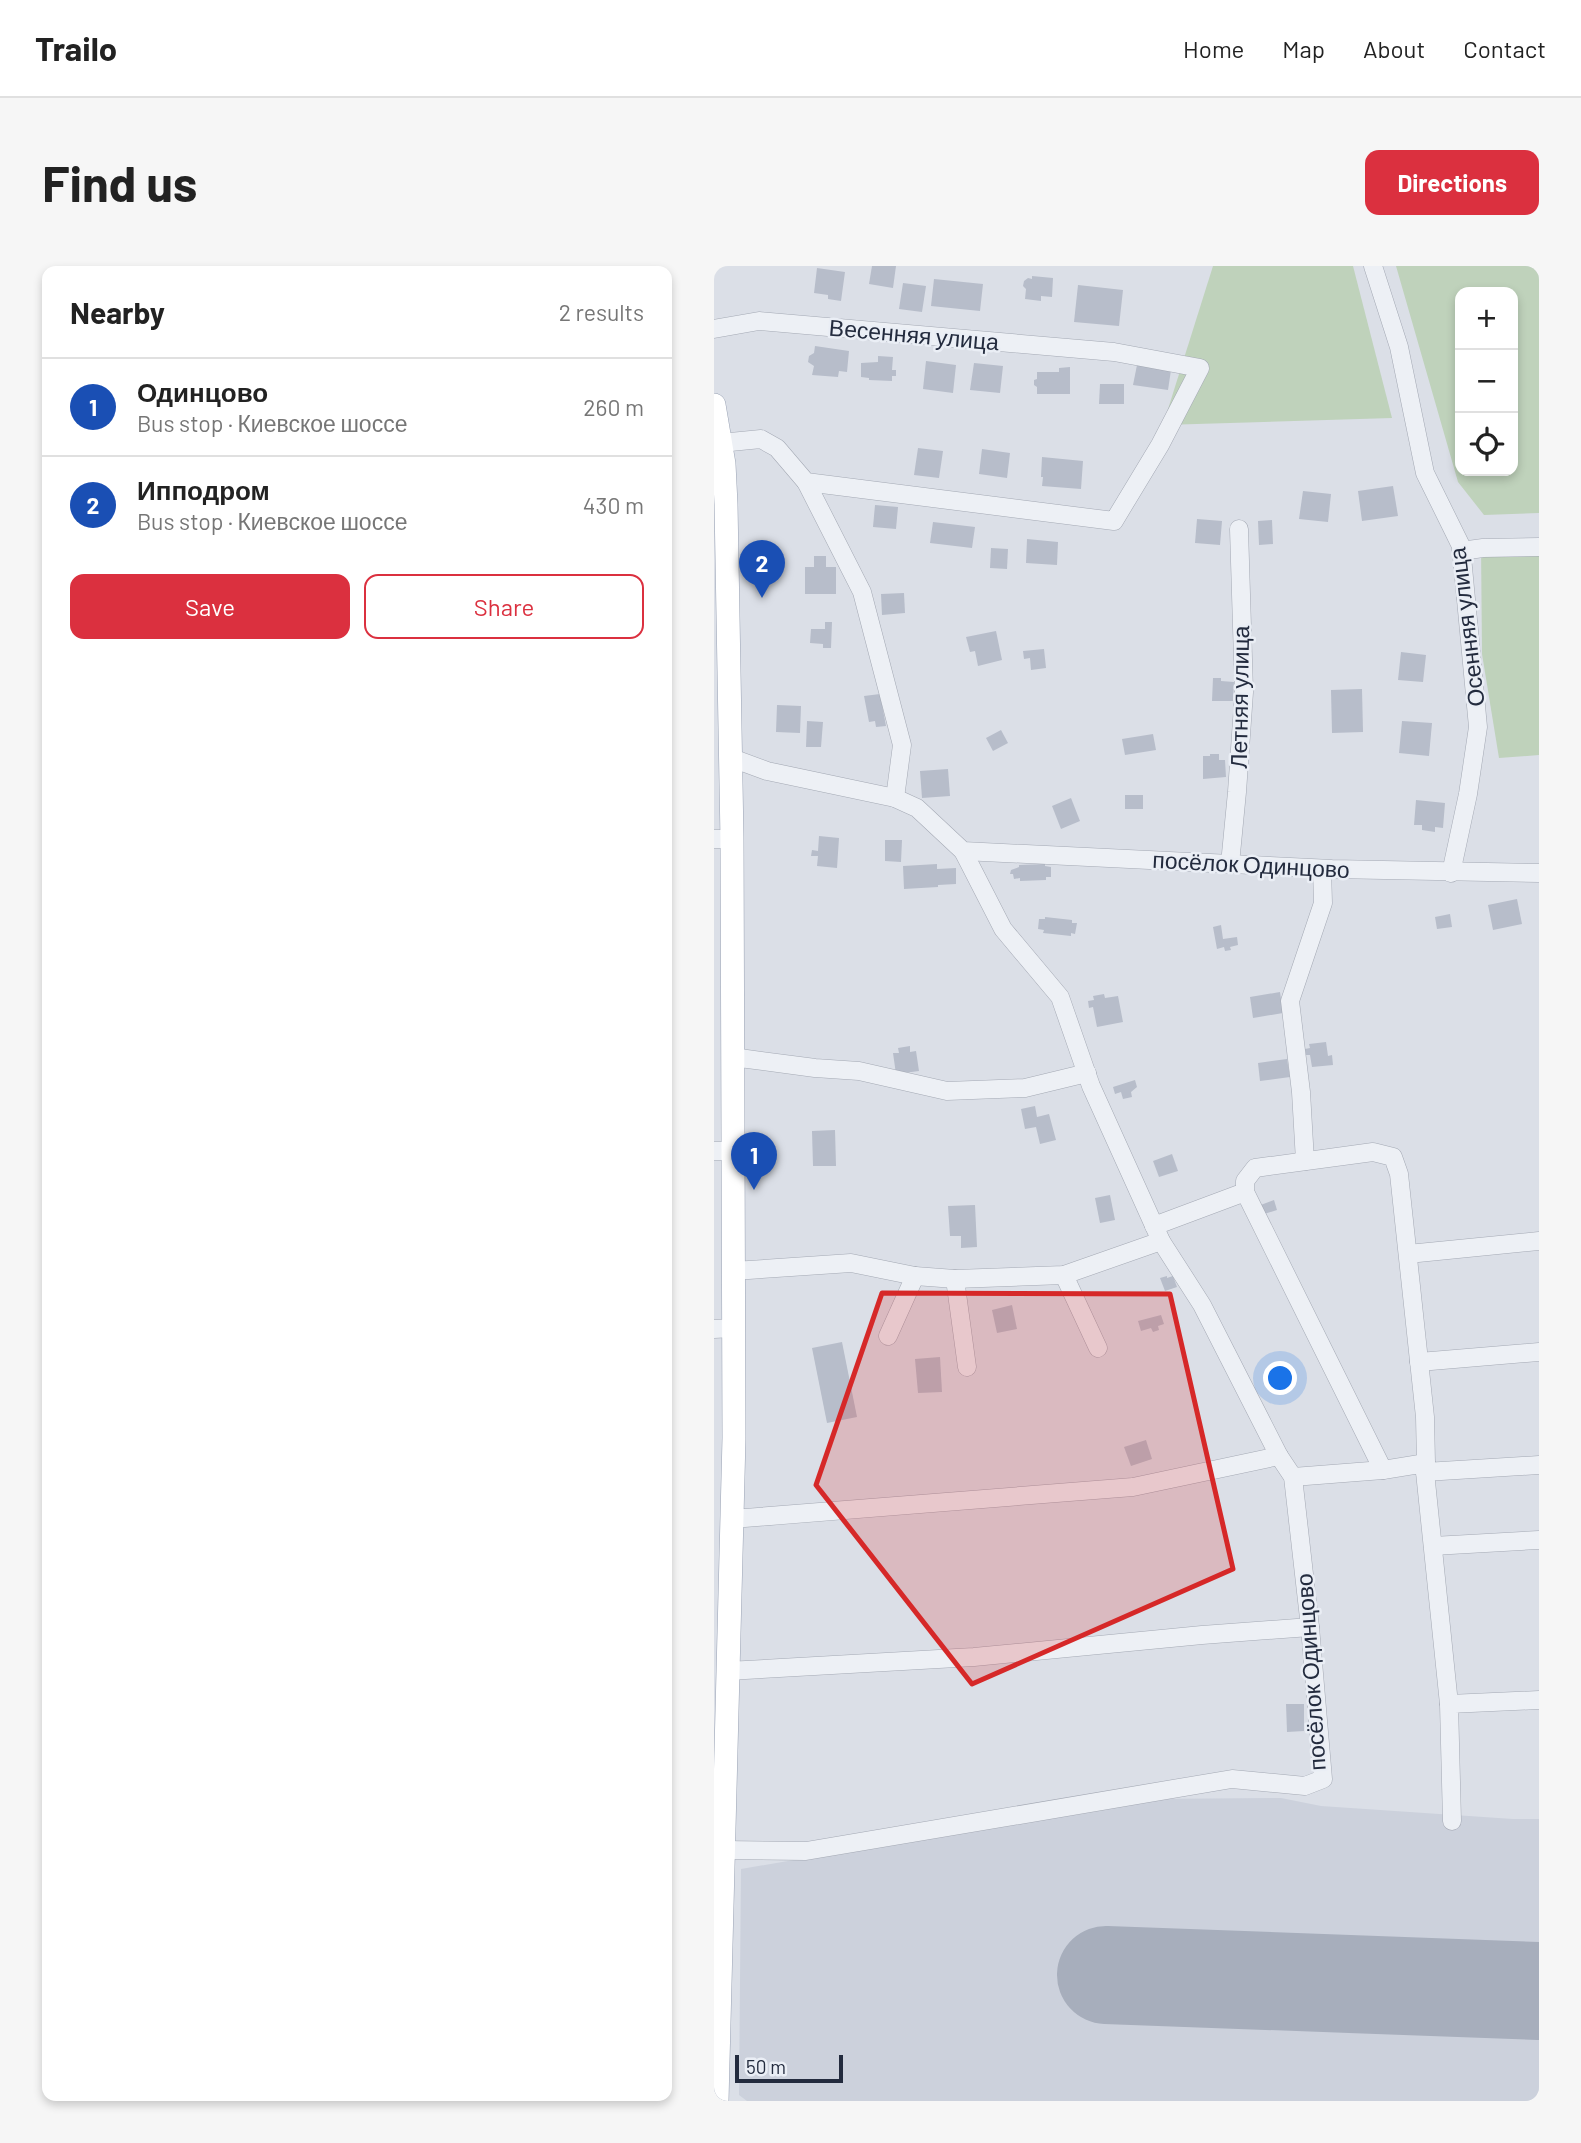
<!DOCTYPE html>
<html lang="en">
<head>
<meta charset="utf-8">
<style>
	body { margin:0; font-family:Barlow,sans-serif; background:#f6f6f6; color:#222 }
	.controls { position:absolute; right:21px; top:21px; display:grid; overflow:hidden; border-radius:14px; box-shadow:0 4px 10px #0003 }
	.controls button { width:63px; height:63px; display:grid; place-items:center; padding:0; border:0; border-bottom:2px solid #e0e0e0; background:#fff; color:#222; font:35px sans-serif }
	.scale { position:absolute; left:21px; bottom:18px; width:108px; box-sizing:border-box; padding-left:7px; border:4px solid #232b3e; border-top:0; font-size:19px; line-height:24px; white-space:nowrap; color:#232b3e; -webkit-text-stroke:5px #eaeef5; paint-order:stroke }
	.you { position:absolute; left:567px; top:1113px; width:24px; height:24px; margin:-18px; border:5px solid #fff; border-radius:50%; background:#1a73e8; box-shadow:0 0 0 10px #1a73e833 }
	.badge { display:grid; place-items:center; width:46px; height:46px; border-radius:50%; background:#db303f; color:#fff; font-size:23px; font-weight:700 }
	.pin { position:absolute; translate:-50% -58px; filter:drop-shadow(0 2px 4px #0008) }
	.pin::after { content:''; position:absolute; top:37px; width:24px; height:21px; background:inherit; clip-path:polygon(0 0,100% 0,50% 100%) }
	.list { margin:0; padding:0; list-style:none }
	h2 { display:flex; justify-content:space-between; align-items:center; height:91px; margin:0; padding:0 28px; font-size:30px }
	h2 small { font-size:23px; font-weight:400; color:#767676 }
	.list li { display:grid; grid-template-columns:46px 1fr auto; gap:21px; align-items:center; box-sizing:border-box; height:98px; padding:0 28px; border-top:2px solid #e0e0e0 }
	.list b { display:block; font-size:26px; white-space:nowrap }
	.list p { margin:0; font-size:23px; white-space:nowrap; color:#767676 }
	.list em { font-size:23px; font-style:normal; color:#767676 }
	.actions { display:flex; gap:14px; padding:21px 28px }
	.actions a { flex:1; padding:16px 0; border:2px solid #db303f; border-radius:14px; text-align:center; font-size:24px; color:#db303f }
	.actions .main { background:#db303f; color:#fff }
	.icon { flex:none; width:38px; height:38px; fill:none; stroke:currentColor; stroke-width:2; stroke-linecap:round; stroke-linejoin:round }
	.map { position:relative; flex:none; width:825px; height:1835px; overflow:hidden; border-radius:14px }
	header { display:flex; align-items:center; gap:42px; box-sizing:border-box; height:98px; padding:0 35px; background:#fff; border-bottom:2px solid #e0e0e0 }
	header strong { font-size:33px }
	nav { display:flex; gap:38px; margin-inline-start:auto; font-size:24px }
	.intro { display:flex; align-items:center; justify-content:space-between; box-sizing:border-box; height:168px; padding:0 42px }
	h1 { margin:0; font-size:49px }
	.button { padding:18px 32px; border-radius:14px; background:#db303f; color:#fff; font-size:24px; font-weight:700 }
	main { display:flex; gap:42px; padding:0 42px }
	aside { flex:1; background:#fff; border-radius:14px; box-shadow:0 4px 10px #0003 }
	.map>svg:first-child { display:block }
	.built { fill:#ccd1dc }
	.green { fill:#bfd2bb; fill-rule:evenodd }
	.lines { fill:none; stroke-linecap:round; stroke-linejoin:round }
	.runway { stroke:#a7aebc; stroke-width:98 }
	.building { fill:#b7bdca }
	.minor-casing { stroke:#a4a9b4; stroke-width:19 }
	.major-casing { stroke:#99a2b4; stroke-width:24 }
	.minor { stroke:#edf0f5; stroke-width:18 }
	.major { stroke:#fff; stroke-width:23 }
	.marked { fill:#d62828; fill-opacity:0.2; stroke:#d62828; stroke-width:5; stroke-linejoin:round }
	.labels { text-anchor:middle; stroke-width:5; stroke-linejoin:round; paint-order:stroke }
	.street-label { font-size:23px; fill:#232b3e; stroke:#eaeef5 }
</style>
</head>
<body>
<header>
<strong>Trailo</strong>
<nav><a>Home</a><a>Map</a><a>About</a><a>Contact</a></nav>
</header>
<div class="intro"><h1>Find us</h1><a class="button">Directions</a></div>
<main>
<aside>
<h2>Nearby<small>2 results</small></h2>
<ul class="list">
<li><span class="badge" style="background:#1a4fb4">1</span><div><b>Одинцово</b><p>Bus stop · Киевское шоссе</p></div><em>260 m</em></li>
<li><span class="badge" style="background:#1a4fb4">2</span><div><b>Ипподром</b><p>Bus stop · Киевское шоссе</p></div><em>430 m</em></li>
</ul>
<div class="actions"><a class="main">Save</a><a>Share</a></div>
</aside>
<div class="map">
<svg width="825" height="1835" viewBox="0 0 825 1835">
	<rect width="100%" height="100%" fill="#dbdfe7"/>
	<path class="built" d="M567,1532L607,1540L799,1553H825V1835H33L25,1829L27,1603L433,1533Z"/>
	<g class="green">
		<path d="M499,0H639L678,152L449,159Z"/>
		<path d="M682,0H825V247L770,249L744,216ZM746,26H799V205H746Z"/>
		<path d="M767,277L825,278V489L785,492L768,388Z"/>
	</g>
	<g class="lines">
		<path class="runway" d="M392,1709L825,1725"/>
	</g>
	<g class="building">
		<path d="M158,0H182L179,22L155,18Z"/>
		<path d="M103,2L131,6L127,35L114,33V29L100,27Z"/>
		<path d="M318,10L339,12L338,31L327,30V35L311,33L312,23L309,20L310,15L314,12L318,13Z"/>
		<path d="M220,13L269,18L266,45L217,40Z"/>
		<path d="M189,17L212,20L208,46L185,43Z"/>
		<path d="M364,19L409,24L405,60L360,56Z"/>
		<path d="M101,80L135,85L133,106L125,105L124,111L98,109L100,100L94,96L95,90L100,87Z"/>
		<path d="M164,90L179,91L178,104H182V110H178V115L155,114V112L147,111V97L164,96Z"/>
		<path d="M212,95L242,99L239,127L209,123Z"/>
		<path d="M260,97L289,100L286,127L256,124Z"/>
		<path d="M423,99L457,104L454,124L419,119Z"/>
		<path d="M356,101V128H323V121L320,119V114L323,113V106H345V102Z"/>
		<path d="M386,118H410V138H385Z"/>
		<path d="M204,182L229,185L225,212L200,209Z"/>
		<path d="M268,183L296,187L293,212L265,208Z"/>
		<path d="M328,191L369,195L367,223L328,220L329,211H327Z"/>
		<path d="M679,220L684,250L648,255L644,225Z"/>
		<path d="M589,225L617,228L614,256L585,253Z"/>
		<path d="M161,239L184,241L182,263L159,261Z"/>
		<path d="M483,253L508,255L506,279L481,277Z"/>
		<path d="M558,254L559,278L545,279L544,255Z"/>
		<path d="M219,256L261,261L258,282L216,277Z"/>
		<path d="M313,273L344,276L343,299L312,297Z"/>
		<path d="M277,282L294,283L293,303L276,302Z"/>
		<path d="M100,290H112V301H122V328H91V301H100Z"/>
		<path d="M190,327L191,347L168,349L167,328Z"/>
		<path d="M111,356H118L117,382H109V378L96,377L97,363H111Z"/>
		<path d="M282,365L288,394L264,400L261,385L256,386L252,371Z"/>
		<path d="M330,383L332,402L317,404L316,392L310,393L309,385Z"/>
		<path d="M687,386L712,389L709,416L684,414Z"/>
		<path d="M499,412H507V415L520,416L519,435H498Z"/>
		<path d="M648,423L649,466L618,467L617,424Z"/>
		<path d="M166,428L172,460L162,461L161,455L155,456L150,430Z"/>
		<path d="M63,439L87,440L86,467L62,466Z"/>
		<path d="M93,455L109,456L107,481H92Z"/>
		<path d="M688,455L718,457L715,490L685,487Z"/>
		<path d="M287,464L294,477L279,485L272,472Z"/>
		<path d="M439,468L442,484L411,489L408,473Z"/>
		<path d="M496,488H505V494H511L512,511L489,513V490H496Z"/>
		<path d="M234,503L236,530L208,532L206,505Z"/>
		<rect x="411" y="529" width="18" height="14"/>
		<path d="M357,532L366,555L347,563L338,540Z"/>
		<path d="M702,534L731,537L729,562L721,561V566L708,564V559H700Z"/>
		<path d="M105,570L125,572L123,602L103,600L104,590H97L98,584L104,585Z"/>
		<path d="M171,574H188L187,596L171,595Z"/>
		<path d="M223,598V603L242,602V618L224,619V621L190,623L189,600Z"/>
		<path d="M331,598V600L337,601V611H332V614L306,615V612L300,613L299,608H296L297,604L305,601V599Z"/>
		<path d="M803,633L808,658L779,664L774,639Z"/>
		<path d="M736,648L738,661L723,663L721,651Z"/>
		<path d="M331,651L358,654V657H363L361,668L357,667V670L329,667L330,664L324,663L325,653H331Z"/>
		<path d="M507,659L509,673L523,671L524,679L516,681L517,684L511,685L510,681L503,683L499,661Z"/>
		<path d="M566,726L569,747L539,752L536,731Z"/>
		<path d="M390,728L391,732L404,730L409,756L383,761L379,741L375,742L374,735L380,734L379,730Z"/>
		<path d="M612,776L614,790L618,789L619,799L598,801L596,789H592L591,783L596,782L595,778Z"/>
		<path d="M196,780V786L202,785L205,805L182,808L179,787H185L184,782Z"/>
		<path d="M573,793L576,811L546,815L544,797Z"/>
		<path d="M421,814L423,821L417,826L418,831L409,833L407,826L401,828L399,821Z"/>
		<path d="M321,840L323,851L335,848L342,874L326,878L322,861L311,863L307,843Z"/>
		<path d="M121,864L122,900H99L98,865Z"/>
		<path d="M458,888L464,905L445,911L439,895Z"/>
		<path d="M396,929L401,954L386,957L381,932Z"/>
		<path d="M560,934L563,944L547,949L544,940Z"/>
		<path d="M261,939L263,981L247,982V970H236L234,940Z"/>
		<path d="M453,1010V1012L459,1010L463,1021L451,1025L446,1012Z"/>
		<path d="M298,1039L303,1063L283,1067L278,1044Z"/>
		<path d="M447,1049L450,1058L444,1060L445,1064L439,1066L437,1062L427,1065L424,1055Z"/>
		<path d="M128,1076L143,1151L113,1157L98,1082Z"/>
		<path d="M226,1091L228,1126L204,1127L201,1093Z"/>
		<path d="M432,1174L438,1193L417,1200L410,1181Z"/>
		<path d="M572,1438H590V1465L573,1466Z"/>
	</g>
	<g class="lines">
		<g class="minor-casing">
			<g id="minor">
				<path d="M659,0L685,81L711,207L747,280L764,461L754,528L737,607"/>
				<path d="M0,63L45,55L400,86L486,102L446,179L400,255L92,216L63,182L47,173L6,177"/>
				<path d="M92,216L148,326L188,479L181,532"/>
				<path d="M747,285L769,282L825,281"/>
				<path d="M15,491L53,505L181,532L203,542L249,585L618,603L825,607"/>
				<path d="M0,573H18"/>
				<path d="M516,598L523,526L530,426L525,263"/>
				<path d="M18,791L101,802L145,805L233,825L311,822L373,807"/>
				<path d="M0,885H18"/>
				<path d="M591,895L587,826L576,735L609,637L608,603"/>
				<path d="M440,960L531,926"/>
				<path d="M694,988L825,975"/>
				<path d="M19,1005L137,997L201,1010L241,1013L350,1009L447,975"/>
				<path d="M350,1009L384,1082"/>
				<path d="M241,1013L253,1101"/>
				<path d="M0,1063L19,1062"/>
				<path d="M174,1070L201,1010"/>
				<path d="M705,1096L825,1086"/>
				<path d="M669,1204L531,926V915L541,902L659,886L679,891L685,908L711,1151L712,1197"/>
				<path d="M711,1206L735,1438"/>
				<path d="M579,1211L669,1204L712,1197L711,1206L825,1199"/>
				<path d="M18,1253L419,1221L565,1190"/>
				<path d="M719,1280L825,1274"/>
				<path d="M13,1405L260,1391L488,1369L596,1361"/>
				<path d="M738,1555L735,1438L825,1434"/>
				<path d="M9,1584L92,1585L518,1513L591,1520L609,1513L596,1361L579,1211L565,1190L488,1039L447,975L377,820L346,731L289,663L249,585"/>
			</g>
		</g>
		<g class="major-casing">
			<path id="major" d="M0,139L10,198L12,238L18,573L20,1172L3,1835"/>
		</g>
		<use href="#minor" class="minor"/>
		<use href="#major" class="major"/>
	</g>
	<path class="marked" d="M168,1027L456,1028L519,1303L258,1418L102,1219Z"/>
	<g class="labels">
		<g class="street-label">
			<text transform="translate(200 69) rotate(5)" y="8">Весенняя улица</text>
			<text transform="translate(753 361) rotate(-97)" y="8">Осенняя улица</text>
			<text transform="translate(526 431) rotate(-89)" y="8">Летняя улица</text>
			<text transform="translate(537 599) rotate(3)" y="8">посёлок Одинцово</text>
			<text transform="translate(597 1406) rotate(-94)" y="8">посёлок Одинцово</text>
		</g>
	</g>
</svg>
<div class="controls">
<button>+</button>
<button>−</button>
<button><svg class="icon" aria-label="locate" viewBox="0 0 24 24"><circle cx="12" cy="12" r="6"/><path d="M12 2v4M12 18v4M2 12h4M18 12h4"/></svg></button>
</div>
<div class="scale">50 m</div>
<div class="you"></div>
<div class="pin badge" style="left:40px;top:924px;background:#1a4fb4">1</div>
<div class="pin badge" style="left:48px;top:332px;background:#1a4fb4">2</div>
</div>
</main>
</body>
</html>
